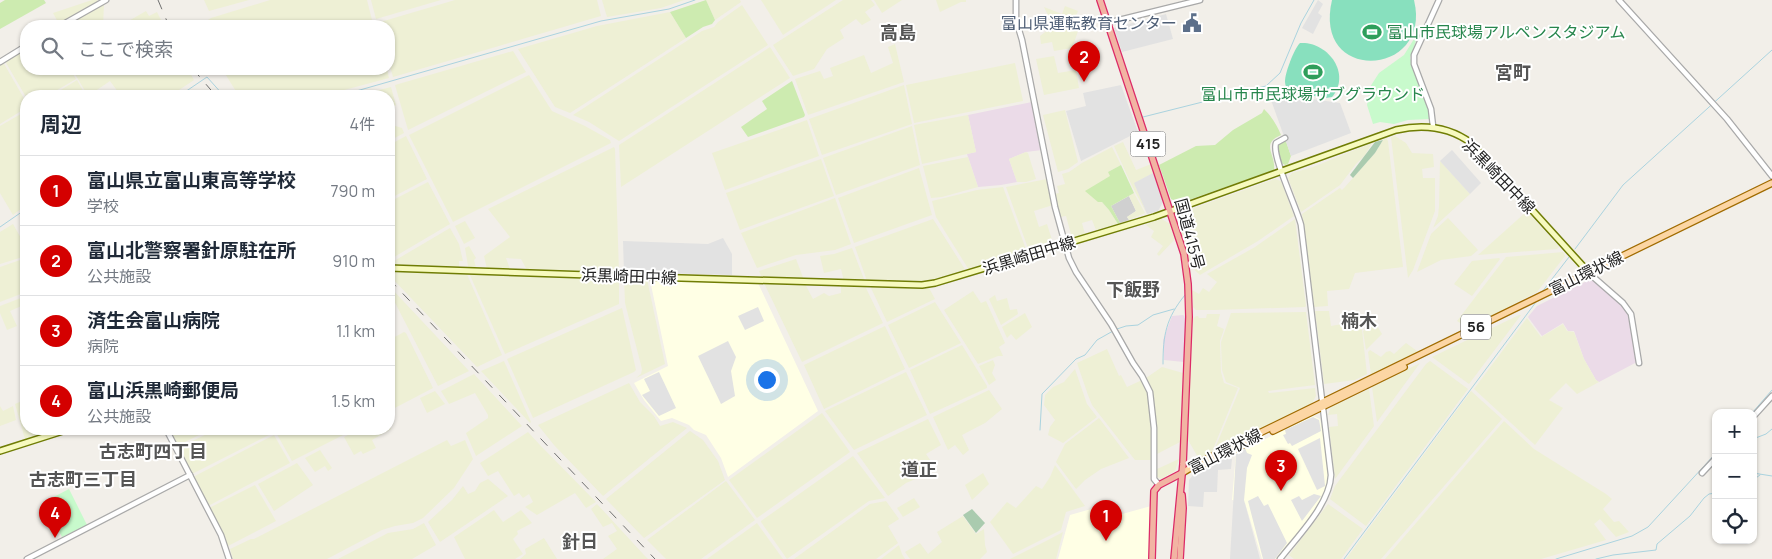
<!DOCTYPE html>
<html lang="ja">
<head>
<meta charset="utf-8">
<style>
	body { margin:0; font-family:Manrope,"Noto Sans JP",sans-serif; background:#f6f6f7; color:#1f2937 }
	.controls { position:absolute; right:15px; bottom:15px; display:grid; overflow:hidden; border-radius:10px; box-shadow:0 1px 4px #0004 }
	.controls button { width:45px; height:45px; display:grid; place-items:center; padding:0; border:0; border-bottom:1px solid #e0e1e3; background:#fff; color:#1f2937; font:25px sans-serif }
	.you { position:absolute; left:766px; top:379px; width:18px; height:18px; margin:-12px; border:4px solid #fff; border-radius:50%; background:#1a73e8; box-shadow:0 0 0 8px #1a73e833 }
	.badge { display:grid; place-items:center; width:32px; height:32px; border-radius:50%; background:#d40000; color:#fff; font-size:16px; font-weight:700 }
	.pin { position:absolute; translate:-50% -41px; filter:drop-shadow(0 1px 2px #0008) }
	.pin::after { content:''; position:absolute; top:26px; width:18px; height:15px; background:inherit; clip-path:polygon(0 0,100% 0,50% 100%) }
	.list { margin:0; padding:0; list-style:none }
	h2 { display:flex; justify-content:space-between; align-items:center; height:65px; margin:0; padding:0 20px; font-size:21px }
	h2 small { font-size:16px; font-weight:400; color:#747a83 }
	.list li { display:grid; grid-template-columns:32px 1fr auto; gap:15px; align-items:center; box-sizing:border-box; height:70px; padding:0 20px; border-top:1px solid #e0e1e3 }
	.list b { display:block; font-size:19px; white-space:nowrap }
	.list p { margin:0; font-size:16px; white-space:nowrap; color:#747a83 }
	.list em { font-size:16px; font-style:normal; color:#747a83 }
	.icon { flex:none; width:28px; height:28px; fill:none; stroke:currentColor; stroke-width:2; stroke-linecap:round; stroke-linejoin:round }
	.map { position:relative; flex:none; width:1772px; height:559px; overflow:hidden }
	.search { position:absolute; background:#fff; box-shadow:0 1px 4px #0004; left:20px; top:20px; width:375px; height:55px; display:flex; align-items:center; gap:12px; box-sizing:border-box; padding:0 18px; border-radius:20px; color:#747a83; font-size:19px }
	.panel { position:absolute; background:#fff; box-shadow:0 1px 4px #0004; left:20px; top:90px; width:375px; height:345px; border-radius:20px }
	.map>svg:first-child { display:block }
	.industrial { fill:#ebdbe8 }
	.education { fill:#ffffe5 }
	.religious { fill:#d0d0d0 }
	.farmland { fill:#eef0d5 }
	.grass { fill:#cdebb0 }
	.cemetery { fill:#aacbaf }
	.park { fill:#c8facc }
	.pitch { fill:#88e0be }
	.parking { fill:#e2e2e2 }
	.lines { fill:none; stroke-linecap:round; stroke-linejoin:round }
	.stream { stroke:#aad3df; stroke-width:1 }
	.tertiary-casing { stroke:#a9a9a9; stroke-width:7 }
	.secondary-casing { stroke:#707d05; stroke-width:8 }
	.primary-casing { stroke:#a06b00; stroke-width:8 }
	.trunk-casing { stroke:#dc2a67; stroke-width:8 }
	.tertiary { stroke:#fff; stroke-width:4.5 }
	.secondary { stroke:#f7fabf; stroke-width:5 }
	.primary { stroke:#fcd6a4; stroke-width:5.5 }
	.trunk { stroke:#f2b4a3; stroke-width:5.5 }
	.rail { stroke:#707070; stroke-width:1; stroke-dasharray:10 10; stroke-linecap:butt }
	.labels { text-anchor:middle; stroke-width:4; stroke-linejoin:round; paint-order:stroke }
	.shield { fill:#fff; stroke:#646464; stroke-width:1 }
	.shield-label { font-size:15px; font-weight:bold; fill:#222 }
	.service-label { font-size:16px; fill:#4e5e75; stroke:#fff; text-anchor:end }
	.leisure-label { font-size:16px; fill:#27864d; stroke:#fff; text-anchor:start }
	.street-label { font-size:16px; fill:#222; stroke:#fff }
	.neighbourhood-label { font-size:18px; font-weight:bold; fill:#555; stroke:#fff }
</style>
</head>
<body>
<div class="map">
<svg width="1772" height="559" viewBox="0 0 1772 559">
	<rect width="100%" height="100%" fill="#f2efe9"/>
	<g class="industrial">
		<path d="M1032,102L1042,150L1026,152L1009,159L1017,182L1001,185L978,187L967,154L976,152L968,115Z"/>
		<path d="M1589,280H1593L1626,309L1629,317L1637,362L1599,382L1596,380L1584,359L1574,331H1568L1563,323L1542,336L1528,317L1537,306Z"/>
		<path d="M1183,315L1187,318V325L1184,362L1164,360L1163,340L1172,316Z"/>
	</g>
	<g class="education">
		<path d="M650,280L758,283L818,411L728,477L721,458L706,435L694,430L689,425L672,418L661,421L644,400L634,383L668,366Z"/>
		<path d="M1313,416L1320,419L1331,475L1326,497L1279,559H1262L1245,503L1232,500L1236,453Z"/>
		<path d="M1112,503L1115,516L1151,506L1150,559H1058L1070,515Z"/>
	</g>
	<path class="religious" d="M1129,196L1136,211L1127,217L1129,220L1120,223L1111,206Z"/>
	<g class="farmland">
		<path d="M92,0H97L98,2L59,24L53,13Z"/>
		<path d="M204,0H249L209,11Z"/>
		<path d="M270,0H367L372,20L350,26H199L211,18Z"/>
		<path d="M371,0H441L376,19Z"/>
		<path d="M455,0H597L601,16L393,77L389,63V26H378L377,23Z"/>
		<path d="M602,0H684L661,8L607,17Z"/>
		<path d="M706,0H740L741,2L715,20Z"/>
		<path d="M761,0H836L783,35Z"/>
		<path d="M843,0H871L875,5L865,12L871,20L862,25L856,19L840,30L844,38L827,49L814,69L793,76L773,45Z"/>
		<path d="M874,0H902L882,13Z"/>
		<path d="M936,0H966V2H961L940,12Z"/>
		<path d="M104,4L103,26H65Z"/>
		<path d="M742,5L768,45L619,141L589,122L573,115L702,31L714,27L718,22Z"/>
		<path d="M1065,6L1078,11L1074,20L1081,23L1072,48L1054,51L1052,42L1041,44L1040,36L1053,26L1044,7L1062,14Z"/>
		<path d="M146,11L149,16L157,12L164,26H120Z"/>
		<path d="M670,12L686,38L570,113L555,107L518,49L597,26Z"/>
		<path d="M895,44L904,82L808,115L795,79L820,71L824,79L833,76L830,68L864,55L871,73L893,63L888,47Z"/>
		<path d="M770,47L790,78L621,187L619,145Z"/>
		<path d="M26,49V69H70L76,79L47,96L26,97L5,61Z"/>
		<path d="M513,51L526,72L408,130L395,85Z"/>
		<path d="M1054,56L1058,73L1076,70L1079,88L1044,95L1036,59Z"/>
		<path d="M3,62L26,102V108L0,124V64Z"/>
		<path d="M1015,63L1023,101L914,123L906,85Z"/>
		<path d="M72,69H188L194,80L170,96H121L110,81L88,96Z"/>
		<path d="M222,69H387L389,78L322,96H239Z"/>
		<path d="M529,75L552,111L585,126L610,140L611,143L453,222L409,135Z"/>
		<path d="M77,80L86,96H51Z"/>
		<path d="M904,85L912,124L822,155L809,119Z"/>
		<path d="M391,87L396,105L395,106L389,104V96H356Z"/>
		<path d="M1065,110L1078,162L1068,169L1058,172L1043,115Z"/>
		<path d="M26,111V205L13,215L0,193V126Z"/>
		<path d="M968,115L976,152L922,164L914,125Z"/>
		<path d="M807,120L819,156L725,190L712,153Z"/>
		<path d="M389,124L402,128L404,133L389,141Z"/>
		<path d="M912,126L920,165L836,195L823,158Z"/>
		<path d="M406,136L427,179L389,199V145Z"/>
		<path d="M1395,136L1406,143L1412,153L1433,154L1434,167L1422,169L1423,178H1435V211L1413,270L1408,278L1391,137Z"/>
		<path d="M1386,138L1388,141L1403,267L1355,273L1349,289L1327,291L1328,306L1314,307L1302,214L1340,188L1342,190L1345,187L1375,153L1383,140Z"/>
		<path d="M1123,142L1136,170L1151,164L1153,173L1135,183L1147,214L1131,184L1114,146Z"/>
		<path d="M1372,143L1365,155L1356,164L1340,185L1301,212L1288,178L1292,173L1313,167Z"/>
		<path d="M614,147L615,149L619,272L527,270L521,259L506,258L510,269H487L484,256L510,237L488,209Z"/>
		<path d="M1112,147L1121,165L1108,172L1111,176L1098,202H1102L1109,210L1118,224L1096,230L1092,220L1082,223L1085,234L1072,238L1066,216L1060,217L1054,194L1059,193L1057,186L1065,184L1062,174L1069,172L1082,163Z"/>
		<path d="M1026,152L1028,153L1036,179L1026,182H1017L1009,159Z"/>
		<path d="M968,157L978,187L942,197L931,198L923,166Z"/>
		<path d="M821,159L834,196L740,230L726,193Z"/>
		<path d="M1440,161L1470,194L1433,228L1438,216L1439,206Z"/>
		<path d="M919,168L932,215L854,243L838,198Z"/>
		<path d="M1047,179L1053,205L1034,211L1039,227L1047,224L1053,243L1029,251L1006,187Z"/>
		<path d="M1275,179L1281,181L1294,216L1258,241L1200,275L1188,264L1177,222L1183,212Z"/>
		<path d="M428,182L450,224L389,260V202Z"/>
		<path d="M1003,187L1027,252L969,270L936,217L932,201L977,190Z"/>
		<path d="M1134,193L1145,213L1129,220L1127,217L1136,211L1129,196Z"/>
		<path d="M835,198L851,244L835,250L796,255L757,268L741,233Z"/>
		<path d="M1527,211L1559,247L1557,249L1478,255Z"/>
		<path d="M1160,218L1170,224L1175,239L1159,256L1157,254L1163,246L1151,237L1154,231L1146,225Z"/>
		<path d="M1448,218L1478,250L1471,256L1441,260L1417,272L1431,234Z"/>
		<path d="M933,219L966,271L927,282L867,281L855,247Z"/>
		<path d="M1295,219L1306,306L1305,307L1214,310H1196L1193,307L1192,290L1199,294L1203,288L1209,292L1217,282L1207,274L1255,247Z"/>
		<path d="M465,221L475,238L464,244L455,226Z"/>
		<path d="M13,224L26,247V256L0,264V232Z"/>
		<path d="M450,228L459,244L463,261H459V267L389,266V264Z"/>
		<path d="M469,246L476,258L474,260L476,268H469L468,266L465,248Z"/>
		<path d="M852,248L864,279L862,281H844L841,269L824,273L820,256L834,254Z"/>
		<path d="M1563,252L1565,256L1537,292L1468,328L1457,321L1506,257Z"/>
		<path d="M26,258V292L0,302V267Z"/>
		<path d="M1499,258L1500,259L1472,296L1454,284L1472,261Z"/>
		<path d="M796,259L804,280L762,278L759,271Z"/>
		<path d="M389,272H466L502,355L477,367L389,275Z"/>
		<path d="M469,273L618,278L619,279V304L505,354Z"/>
		<path d="M624,278L647,279L665,364L636,378L641,374L642,369L625,303Z"/>
		<path d="M764,283L805,284L813,299L824,293L829,296L841,293V286H865L883,323L802,362Z"/>
		<path d="M389,286L469,371L438,386L389,291Z"/>
		<path d="M872,286L929,288L935,299L887,322L871,288Z"/>
		<path d="M973,291L981,303L986,301L1005,343L999,347L1003,356H998L978,364L944,310Z"/>
		<path d="M995,295L997,301L1007,298L1010,310L1017,309L1018,314L1001,325L989,299Z"/>
		<path d="M26,296V304L10,311L17,326L7,330L0,313V306Z"/>
		<path d="M935,302L961,343L909,368L888,325Z"/>
		<path d="M622,308L636,370L634,372L533,418L507,359Z"/>
		<path d="M1315,311H1329L1331,326L1353,322L1358,324L1362,330L1367,374L1355,380L1324,384Z"/>
		<path d="M1306,312L1315,385L1268,391L1269,393L1315,388L1316,396L1312,403L1213,453L1240,388L1226,382L1222,370L1221,342L1231,313Z"/>
		<path d="M1025,313L1032,327L1016,340L1011,334L1007,338L1002,327Z"/>
		<path d="M1207,314H1220L1217,326L1224,329L1220,341L1221,372L1224,383L1238,388L1211,454L1199,459L1187,438L1193,319L1196,316H1198L1199,318H1206Z"/>
		<path d="M1519,315H1521L1469,384L1432,357Z"/>
		<path d="M1527,318L1541,337L1563,324L1567,331L1574,332L1584,359L1596,380L1599,382L1577,394L1566,383L1549,400L1563,408L1535,445L1474,389Z"/>
		<path d="M1376,324L1382,334L1366,350L1363,331Z"/>
		<path d="M885,326L905,369L824,409L804,365Z"/>
		<path d="M404,332L406,333L433,388L389,411V340Z"/>
		<path d="M1406,343L1417,351V353L1371,375L1368,352L1370,350L1381,357L1386,352L1390,351L1394,354Z"/>
		<path d="M962,345L987,386V388L930,414L910,370Z"/>
		<path d="M1107,349L1119,376L1121,375L1127,387L1142,380L1145,385L1149,401L1152,426V460H1135L1092,405L1088,395L1077,363Z"/>
		<path d="M993,360L995,365L992,373L996,380L989,385L979,366Z"/>
		<path d="M504,361L531,422L530,423L481,371Z"/>
		<path d="M1430,361L1468,389L1366,526L1330,499L1335,486L1426,364Z"/>
		<path d="M1420,363L1377,422L1372,387Z"/>
		<path d="M1162,367L1183,373L1180,442L1157,454V433L1154,406L1151,390L1146,378Z"/>
		<path d="M1075,369L1087,404L1097,417L1063,443L1048,435L1050,427L1055,420L1044,405L1045,395L1053,387L1064,382Z"/>
		<path d="M906,372L927,415L854,450L825,411Z"/>
		<path d="M474,374L522,426L476,456L466,433L488,418V415L475,393L449,404L441,391Z"/>
		<path d="M629,383L640,402L654,416L660,426L673,422L687,428L603,496L554,445L538,425Z"/>
		<path d="M1369,389L1374,426L1335,479L1329,427L1338,426L1337,414L1328,415L1331,407Z"/>
		<path d="M989,390L1002,409L985,423L962,435L969,450L963,455L955,445L948,450L933,417Z"/>
		<path d="M435,391L445,404L427,413L420,398Z"/>
		<path d="M1471,391L1502,419L1381,559H1346Z"/>
		<path d="M26,399V429H62L25,439L15,404Z"/>
		<path d="M0,406L3,411L13,406L16,420L0,426Z"/>
		<path d="M822,413L850,452L757,518L729,480Z"/>
		<path d="M1099,418L1129,458L1101,469L1085,480L1076,489L1056,462L1065,444Z"/>
		<path d="M928,419L941,445L926,454L937,470L906,483L888,496L857,453Z"/>
		<path d="M1504,421L1534,449L1606,494L1612,499L1603,509L1614,522L1619,521L1629,532L1616,537L1600,519L1594,524L1606,540L1541,559H1385Z"/>
		<path d="M389,425L391,429L372,440L376,448L363,454L361,451L354,455L344,437L360,429H389Z"/>
		<path d="M168,429H211L177,446Z"/>
		<path d="M217,429H271L273,433L192,474L178,448Z"/>
		<path d="M274,429H355L292,461Z"/>
		<path d="M690,431L703,440L718,461L725,480L644,538L606,499Z"/>
		<path d="M528,432L540,445L596,502L586,508L575,493L537,515L525,507L533,502L529,494L523,498L519,493L514,496L498,471L488,476L480,463Z"/>
		<path d="M274,435L290,463L208,506L193,477Z"/>
		<path d="M447,440L451,446L465,440L473,459L454,488L423,518L413,523L395,526L382,530L327,559H233L230,549L251,539H254Z"/>
		<path d="M320,450L332,468L328,471L325,466L315,472L305,458Z"/>
		<path d="M853,456L885,498L869,501L787,559L761,522V521Z"/>
		<path d="M1179,459L1175,471L1162,479L1157,477V469Z"/>
		<path d="M297,463L313,485L274,511L258,484Z"/>
		<path d="M1055,465L1085,506L1066,512L1061,530L1013,554L990,522L1007,502L1016,508L1036,486L1042,489L1050,477Z"/>
		<path d="M983,473L989,484L972,500L965,485Z"/>
		<path d="M488,479L508,496L440,542L428,522L452,500L463,486L468,494L475,491L480,483Z"/>
		<path d="M726,481L755,520L701,559H666L647,540Z"/>
		<path d="M255,485L276,521L228,546L209,508Z"/>
		<path d="M914,498L920,507L903,517L897,508Z"/>
		<path d="M886,501L899,519L888,526L898,543L876,559H794L870,504Z"/>
		<path d="M597,504L644,555L648,559H603L617,549L608,536L617,531L612,523L603,527L591,509Z"/>
		<path d="M1328,504L1363,529L1341,559H1294L1289,555Z"/>
		<path d="M494,510L503,522L521,510L532,523L517,531L518,534L513,539L523,554L515,559H465L454,537Z"/>
		<path d="M963,516L976,534L984,529L985,545L987,552L980,559H910L905,552L920,543L928,554L942,542L937,532Z"/>
		<path d="M424,523L436,545L412,559H338L388,533L413,529Z"/>
		<path d="M757,523L783,559H707Z"/>
		<path d="M1063,532L1056,559H1010L1048,540Z"/>
		<path d="M544,538L557,559H520L526,554L525,549Z"/>
		<path d="M899,545L902,554L905,559H881Z"/>
	</g>
	<g class="grass">
		<path d="M5,0H44L46,3L0,29V3Z"/>
		<path d="M706,0L715,20L712,24L703,27L686,38L670,12Z"/>
		<path d="M792,81L805,115L804,117L748,137L741,127L767,109L762,101Z"/>
		<path d="M1264,109C1272,117 1277,125 1281,135C1260,144 1276,154 1274,170L1180,203L1171,199L1159,165L1196,146L1215,145L1233,130L1262,113Z"/>
		<path d="M1283,140L1286,141L1291,156L1288,164L1285,165L1280,162L1277,147Z"/>
		<path d="M1121,165L1134,193L1111,206L1120,223L1118,224L1109,210L1102,202H1098L1085,191L1110,176L1108,172Z"/>
	</g>
	<g class="cemetery">
		<path d="M1383,140L1375,153L1353,178L1350,175L1375,142Z"/>
		<path d="M972,509L985,523L976,533L963,515Z"/>
	</g>
	<g class="park">
		<path d="M1414,39L1416,41L1410,58L1429,109L1430,119L1408,120L1394,124L1380,122L1373,124L1367,105L1370,87L1379,73L1404,55Z"/>
		<path d="M69,489L87,525L62,537L44,502Z"/>
	</g>
	<g class="pitch">
		<path d="M1332,0H1414C1433,77 1312,85 1332,0Z"/>
		<path d="M1300,43C1327,41 1352,73 1332,97L1326,98L1291,92C1287,89 1285,86 1285,81C1285,73 1294,49 1300,43Z"/>
	</g>
	<g class="parking">
		<path d="M1318,0L1323,4L1318,13L1322,16L1313,34L1302,28Z"/>
		<path d="M1166,14L1173,39L1122,52L1114,28Z"/>
		<path d="M1121,85L1138,132L1081,161L1066,111L1086,106L1083,93Z"/>
		<path d="M1284,95L1340,103L1351,133L1291,156L1271,100Z"/>
		<path d="M1452,150L1481,183L1470,194L1440,161Z"/>
		<path d="M1153,173L1163,202L1158,211L1147,214L1134,183Z"/>
		<path d="M723,238L732,254V275L624,272L623,241L708,244Z"/>
		<path d="M758,307L764,321L745,330L738,316Z"/>
		<path d="M728,341L736,357L731,371L735,396L721,404L698,356Z"/>
		<path d="M659,372L676,408L659,416L642,395L650,391L644,379Z"/>
		<path d="M1313,417L1319,420L1321,431L1292,446L1290,443L1288,444L1283,435L1286,434L1285,430Z"/>
		<path d="M1320,438L1325,486L1317,490L1298,449Z"/>
		<path d="M1245,448L1247,453L1252,455L1247,468L1244,500L1260,559H1230L1236,454Z"/>
		<path d="M1224,458L1232,459L1231,469L1218,470L1217,492H1204L1203,507L1188,506L1189,480L1194,474Z"/>
		<path d="M1314,494L1321,496L1302,521L1291,500L1299,496L1302,500Z"/>
		<path d="M1258,496L1264,506L1268,504L1287,543L1275,559H1263L1248,501Z"/>
	</g>
	<g class="lines">
		<g class="stream">
			<path d="M179,96L207,77L224,96"/>
			<path d="M339,96L601,21L669,9L695,0"/>
			<path d="M1143,117L1266,86L1280,73L1301,23L1314,0"/>
			<path d="M0,227L26,209"/>
			<path d="M1575,249L1623,185L1772,50"/>
			<path d="M1542,292L1569,257"/>
			<path d="M1117,329L1126,326L1138,325L1153,315L1174,309"/>
			<path d="M1163,364C1163,335 1166,318 1185,295"/>
			<path d="M1752,413L1772,390"/>
			<path d="M1040,430L1042,394L1076,359L1085,355L1097,340L1113,331"/>
			<path d="M1753,439L1766,434L1772,429"/>
			<path d="M1753,473L1772,476"/>
			<path d="M1753,480L1760,475"/>
			<path d="M1344,559L1536,302"/>
			<path d="M1556,559L1632,536L1648,527L1716,453"/>
			<path d="M1596,559L1613,555L1656,550L1657,544L1690,516L1704,498L1709,494L1716,493"/>
		</g>
		<g class="tertiary-casing">
			<g id="tertiary">
				<path d="M1016,0V20L1022,40L1055,207L1069,258L1076,272L1111,324L1133,363L1142,376L1150,392L1154,428V479L1159,485"/>
				<path d="M1619,0L1727,119L1772,176"/>
				<path d="M1107,23L1200,0"/>
				<path d="M60,26L106,0"/>
				<path d="M0,62L26,46"/>
				<path d="M1433,126L1431,109L1414,64V55L1439,0"/>
				<path d="M1591,275L1623,303L1631,314L1639,363"/>
				<path d="M1753,417L1772,396"/>
				<path d="M166,429L221,535L229,559"/>
				<path d="M1702,473L1716,458"/>
				<path d="M27,559L190,475"/>
				<path d="M1280,559C1298,536 1330,504 1331,475L1301,225C1297,208 1271,155 1276,143L1285,138"/>
			</g>
		</g>
		<g class="secondary-casing">
			<g id="secondary">
				<path d="M389,268L648,277L922,285L935,283L1154,217L1396,130C1423,124 1448,126 1471,143L1591,275"/>
				<path d="M0,451L69,429"/>
			</g>
		</g>
		<g class="primary-casing">
			<g id="primary">
				<path d="M1273,431L1404,367"/>
				<path d="M1199,466L1253,440"/>
				<path d="M1182,473L1202,461L1772,183"/>
			</g>
		</g>
		<g class="trunk-casing">
			<g id="trunk">
				<path d="M1100,0L1184,254L1188,284L1189,317L1183,464L1174,559"/>
				<path d="M1152,559L1154,491L1159,485L1182,473"/>
				<path d="M1180,559L1183,508L1182,495"/>
			</g>
		</g>
		<use href="#tertiary" class="tertiary"/>
		<use href="#secondary" class="secondary"/>
		<use href="#primary" class="primary"/>
		<use href="#trunk" class="trunk"/>
		<g class="rail">
			<path d="M158,0L169,26"/>
			<path d="M193,69L216,96"/>
			<path d="M389,279L655,559"/>
		</g>
	</g>
	<defs>
		<g id="civic-bare" transform="scale(1.5)"><path d="M-.6-6.5H3V-4.5H.6V-3L4-1V1h2V6H-6V1h2V-1L-.6-3ZM-1.2 2.5V6h2.4V2.5Z" fill="#5c6f8a" stroke="#fff" stroke-width="2.5" paint-order="stroke"/></g>
		<g id="stadium-bare" transform="scale(1.5)"><path d="M0-5a6.5 5 0 1 0 0 10a6.5 5 0 1 0 0-10ZM-3.5-1.8h7v3.6h-7Z" fill="#2e9e5b" stroke="#fff" stroke-width="2.5" paint-order="stroke"/></g>
	</defs>
	<g fill-rule="evenodd">
		<use href="#civic-bare" x="1192" y="23"/>
		<use href="#stadium-bare" x="1372" y="32"/>
		<use href="#stadium-bare" x="1313" y="72"/>
	</g>
	<g class="labels">
		<g class="shield">
			<rect x="1130.5" y="131.5" width="35" height="25" rx="4"/>
			<rect x="1461" y="314.5" width="30" height="25" rx="4"/>
		</g>
		<g class="shield-label">
			<text x="1148" y="149">415</text>
			<text x="1476" y="332">56</text>
		</g>
		<g class="service-label">
			<text x="1177" y="29">富山県運転教育センター</text>
		</g>
		<g class="leisure-label">
			<text x="1387" y="38">富山市民球場アルペンスタジアム</text>
			<text x="1313" y="100" text-anchor="middle">富山市市民球場サブグラウンド</text>
		</g>
		<g class="street-label">
			<text transform="translate(1499 176) rotate(46)" y="6">浜黒崎田中線</text>
			<text transform="translate(1190 234) rotate(75)" y="6">国道415号</text>
			<text transform="translate(1029 255) rotate(-17)" y="6">浜黒崎田中線</text>
			<text transform="translate(1586 273) rotate(-26)" y="6">富山環状線</text>
			<text transform="translate(629 276) rotate(2)" y="6">浜黒崎田中線</text>
			<text transform="translate(1225 451) rotate(-27)" y="6">富山環状線</text>
		</g>
		<g class="neighbourhood-label">
			<text x="898" y="39">高島</text>
			<text x="1513" y="79">宮町</text>
			<text x="1133" y="296">下飯野</text>
			<text x="1359" y="327">楠木</text>
			<text x="153" y="458">古志町四丁目</text>
			<text x="919" y="476">道正</text>
			<text x="83" y="486">古志町三丁目</text>
			<text x="580" y="548">針日</text>
		</g>
	</g>
</svg>
<div class="controls">
<button>+</button>
<button>−</button>
<button><svg class="icon" aria-label="locate" viewBox="0 0 24 24"><circle cx="12" cy="12" r="6"/><path d="M12 2v4M12 18v4M2 12h4M18 12h4"/></svg></button>
</div>
<div class="you"></div>
<div class="pin badge" style="left:1106px;top:541px">1</div>
<div class="pin badge" style="left:1084px;top:82px">2</div>
<div class="pin badge" style="left:1281px;top:491px">3</div>
<div class="pin badge" style="left:55px;top:538px">4</div>
<div class="search"><svg class="icon" aria-label="search" viewBox="0 0 24 24"><circle cx="10" cy="10" r="6"/><path d="M15 15l6 6"/></svg>ここで検索</div>
<section class="panel">
<h2>周辺<small>4件</small></h2>
<ul class="list">
<li><span class="badge">1</span><div><b>富山県立富山東高等学校</b><p>学校</p></div><em>790 m</em></li>
<li><span class="badge">2</span><div><b>富山北警察署針原駐在所</b><p>公共施設</p></div><em>910 m</em></li>
<li><span class="badge">3</span><div><b>済生会富山病院</b><p>病院</p></div><em>1.1 km</em></li>
<li><span class="badge">4</span><div><b>富山浜黒崎郵便局</b><p>公共施設</p></div><em>1.5 km</em></li>
</ul>
</section>
</div>
</body>
</html>
